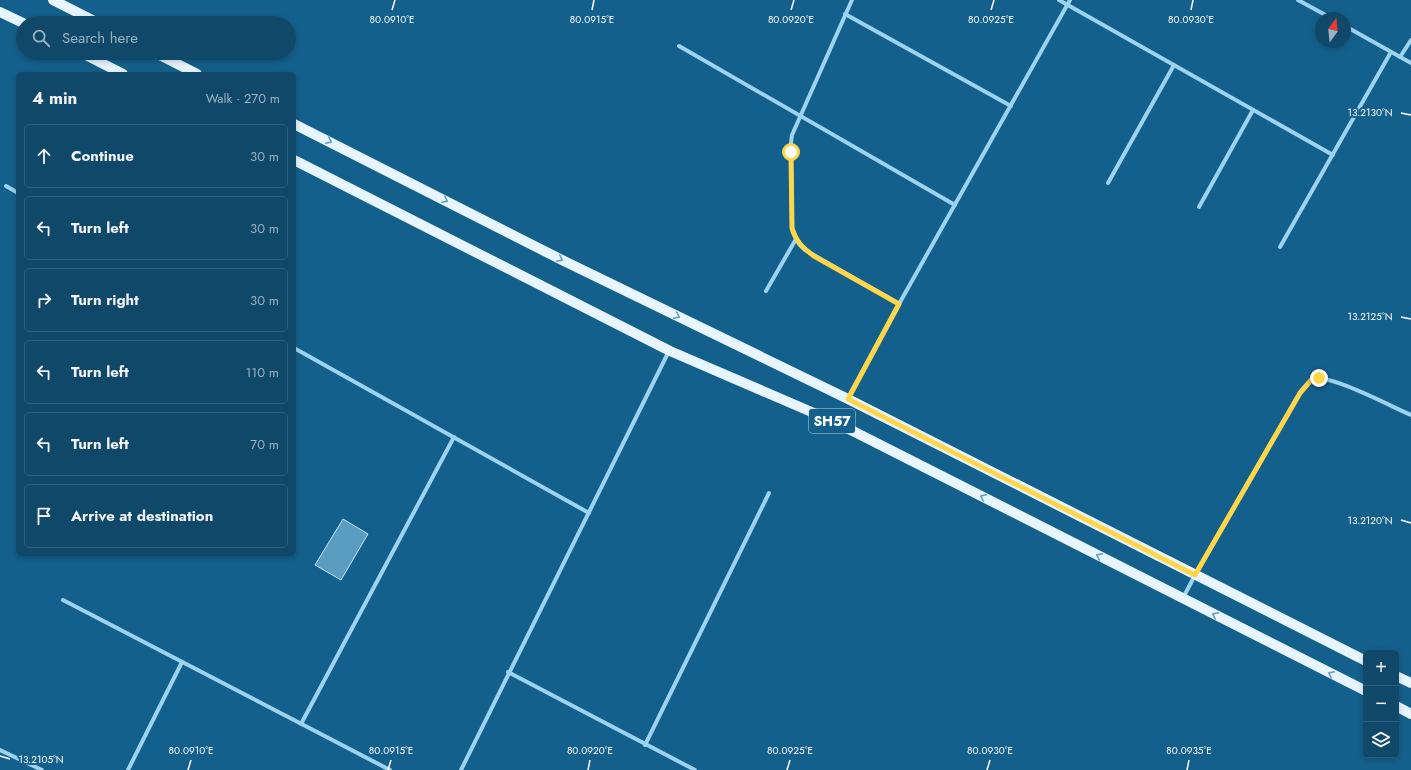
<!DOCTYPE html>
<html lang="en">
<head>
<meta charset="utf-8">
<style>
	body { margin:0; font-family:Jost,sans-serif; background:#1d5271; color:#f1f3f6 }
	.controls { position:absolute; right:12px; bottom:12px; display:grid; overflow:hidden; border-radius:6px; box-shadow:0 2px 6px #0003 }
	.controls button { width:36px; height:36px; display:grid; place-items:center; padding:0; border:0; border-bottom:1px solid #2f607d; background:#0f4869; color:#f1f3f6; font:20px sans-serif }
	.compass { position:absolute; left:1315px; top:12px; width:36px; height:36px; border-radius:50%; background:#0f4869; box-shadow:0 2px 6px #0003; rotate:15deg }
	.stop { position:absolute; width:12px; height:12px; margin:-9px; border:3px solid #ffd54a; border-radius:50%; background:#fff }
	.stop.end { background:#ffd54a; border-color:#fff; box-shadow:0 1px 4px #0008 }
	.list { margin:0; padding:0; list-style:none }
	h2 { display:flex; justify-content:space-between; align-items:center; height:52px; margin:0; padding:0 16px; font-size:17px }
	h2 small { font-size:13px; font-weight:400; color:#9bb2c0 }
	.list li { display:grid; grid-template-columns:26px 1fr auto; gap:12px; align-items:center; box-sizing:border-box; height:64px; margin:0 8px 8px; padding:0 8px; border:1px solid #2f607d; border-radius:6px }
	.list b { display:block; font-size:15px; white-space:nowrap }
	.list em { font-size:13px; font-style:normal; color:#9bb2c0 }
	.icon { flex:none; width:22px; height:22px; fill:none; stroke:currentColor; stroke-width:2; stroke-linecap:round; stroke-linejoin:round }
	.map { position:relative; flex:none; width:1411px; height:770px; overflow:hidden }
	.search { position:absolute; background:#0f4869; box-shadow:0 2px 6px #0003; left:16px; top:16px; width:280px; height:44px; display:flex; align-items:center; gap:10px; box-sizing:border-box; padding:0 14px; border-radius:22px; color:#9bb2c0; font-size:15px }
	.panel { position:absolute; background:#0f4869; box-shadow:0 2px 6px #0003; left:16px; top:72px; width:280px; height:484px; border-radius:6px }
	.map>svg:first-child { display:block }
	.building { fill:#5b9dc1; stroke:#c3e8fc }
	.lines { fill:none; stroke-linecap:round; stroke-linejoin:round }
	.street { stroke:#9cd3f0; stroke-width:4 }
	.primary { stroke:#e6f5ff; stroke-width:10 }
	.oneway { stroke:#689cba }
	.route { stroke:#ffd54a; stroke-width:5 }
	.ticks { fill:none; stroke:#fff; stroke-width:1.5 }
	.labels { text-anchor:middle; stroke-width:4; stroke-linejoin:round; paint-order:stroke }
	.shield { fill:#14608c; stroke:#b8cfdc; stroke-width:1 }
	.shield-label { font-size:14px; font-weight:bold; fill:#fff }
	.ticks-label { font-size:10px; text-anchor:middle; fill:#fff; stroke:#14608c; stroke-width:4; stroke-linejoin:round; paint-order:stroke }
</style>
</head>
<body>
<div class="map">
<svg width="1411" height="770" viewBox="0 0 1411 770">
	<rect width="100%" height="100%" fill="#14608c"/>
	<path class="building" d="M343,519L368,534L341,580L315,565Z"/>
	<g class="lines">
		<g class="street">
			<path d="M852,0L792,135L791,143L792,228L799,244L805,250L899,304"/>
			<path d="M1059,0L1333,155"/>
			<path d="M1298,0L1331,18"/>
			<path d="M845,14L1011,106"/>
			<path d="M1345,26L1411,63"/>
			<path d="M679,46L955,205"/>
			<path d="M1400,57L1411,40"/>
			<path d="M1108,183L1174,65"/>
			<path d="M6,186L18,193"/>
			<path d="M1199,207L1253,110"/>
			<path d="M1280,247L1391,52"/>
			<path d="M766,291L796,239"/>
			<path d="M294,348L589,513"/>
			<path d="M848,398L899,304L1070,0"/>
			<path d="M1183,598L1195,575L1300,393L1312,379C1329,373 1392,407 1411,415"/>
			<path d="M63,600L390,770"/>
			<path d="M508,672L695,770"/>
			<path d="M301,724L454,437"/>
			<path d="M645,745L769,493"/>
			<path d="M0,750L42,770"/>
			<path d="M128,770L182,662"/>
			<path d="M461,770L669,351"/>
		</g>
		<g class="primary">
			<path d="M53,0L98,23"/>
			<path d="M0,12L23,23"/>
			<path d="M82,53L123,74"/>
			<path d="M156,53L197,74"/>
			<path d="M294,124L564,261L848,399L1366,661"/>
			<path d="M294,160L670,351L837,423L1366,691"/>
			<path d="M1396,676L1411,683"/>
			<path d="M1396,706L1411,714"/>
		</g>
	</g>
	<defs><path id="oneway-chevron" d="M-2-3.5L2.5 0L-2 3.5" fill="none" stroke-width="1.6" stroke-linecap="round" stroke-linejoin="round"/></defs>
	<g class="oneway">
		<use href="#oneway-chevron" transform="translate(329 141) rotate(27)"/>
		<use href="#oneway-chevron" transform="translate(445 200) rotate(27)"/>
		<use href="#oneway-chevron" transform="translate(560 259) rotate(27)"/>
		<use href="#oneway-chevron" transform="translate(677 316) rotate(26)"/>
		<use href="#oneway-chevron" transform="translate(983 497) rotate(-153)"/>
		<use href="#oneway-chevron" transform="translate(1099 556) rotate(-153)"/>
		<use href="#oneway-chevron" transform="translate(1215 615) rotate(-153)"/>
		<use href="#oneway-chevron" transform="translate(1331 674) rotate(-153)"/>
	</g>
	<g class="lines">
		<path class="route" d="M791,152L792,228C796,242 803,248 814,256L899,304L848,399L1195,575L1300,393L1312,379L1319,378"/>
	</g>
	<path class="ticks" d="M392,10L395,0M592,10L594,0M791,10L794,0M991,10L994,0M1191,10L1193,0M1401,113L1411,115M1401,317L1411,319M1401,520L1411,523M0,756L10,759M188,770L191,760M388,770L391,760M588,770L590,760M787,770L790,760M987,770L990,760M1187,770L1189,760"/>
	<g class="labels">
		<rect class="shield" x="809" y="409" width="46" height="24" rx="3"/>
		<g class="shield-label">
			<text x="832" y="426">SH57</text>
		</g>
	</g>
	<g class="ticks-label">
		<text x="392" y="23">80.0910°E</text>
		<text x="592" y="23">80.0915°E</text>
		<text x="791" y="23">80.0920°E</text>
		<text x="991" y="23">80.0925°E</text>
		<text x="1191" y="23">80.0930°E</text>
		<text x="1370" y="116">13.2130°N</text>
		<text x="1370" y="320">13.2125°N</text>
		<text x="1370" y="524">13.2120°N</text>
		<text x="191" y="754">80.0910°E</text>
		<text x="391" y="754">80.0915°E</text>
		<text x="590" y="754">80.0920°E</text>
		<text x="790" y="754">80.0925°E</text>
		<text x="990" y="754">80.0930°E</text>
		<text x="1189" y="754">80.0935°E</text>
		<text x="41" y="763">13.2105°N</text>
	</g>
</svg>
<div class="controls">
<button>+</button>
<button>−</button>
<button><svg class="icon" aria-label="layers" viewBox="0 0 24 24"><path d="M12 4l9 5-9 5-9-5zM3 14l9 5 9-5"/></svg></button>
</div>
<svg class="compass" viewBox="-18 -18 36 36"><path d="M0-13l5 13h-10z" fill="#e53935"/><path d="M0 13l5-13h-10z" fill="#9bb2c0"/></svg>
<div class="stop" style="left:791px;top:152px"></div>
<div class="stop end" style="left:1319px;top:378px"></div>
<div class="search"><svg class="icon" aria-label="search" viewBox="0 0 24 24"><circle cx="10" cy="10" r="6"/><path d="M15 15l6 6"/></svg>Search here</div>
<section class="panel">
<h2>4 min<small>Walk · 270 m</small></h2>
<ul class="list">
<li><svg class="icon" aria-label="ahead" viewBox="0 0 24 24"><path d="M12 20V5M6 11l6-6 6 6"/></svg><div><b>Continue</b></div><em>30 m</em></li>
<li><svg class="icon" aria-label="left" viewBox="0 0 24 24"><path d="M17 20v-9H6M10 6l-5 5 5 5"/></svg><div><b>Turn left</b></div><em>30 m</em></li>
<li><svg class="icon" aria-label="right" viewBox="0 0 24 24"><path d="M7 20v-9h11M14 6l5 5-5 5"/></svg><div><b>Turn right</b></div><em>30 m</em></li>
<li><svg class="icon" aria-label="left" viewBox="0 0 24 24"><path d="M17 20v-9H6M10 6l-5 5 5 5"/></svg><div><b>Turn left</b></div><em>110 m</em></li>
<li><svg class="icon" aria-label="left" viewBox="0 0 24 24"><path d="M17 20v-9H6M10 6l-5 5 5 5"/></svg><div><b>Turn left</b></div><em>70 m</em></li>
<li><svg class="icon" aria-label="arrive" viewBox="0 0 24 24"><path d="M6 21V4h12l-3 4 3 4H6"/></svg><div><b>Arrive at destination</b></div></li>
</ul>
</section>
</div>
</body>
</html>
